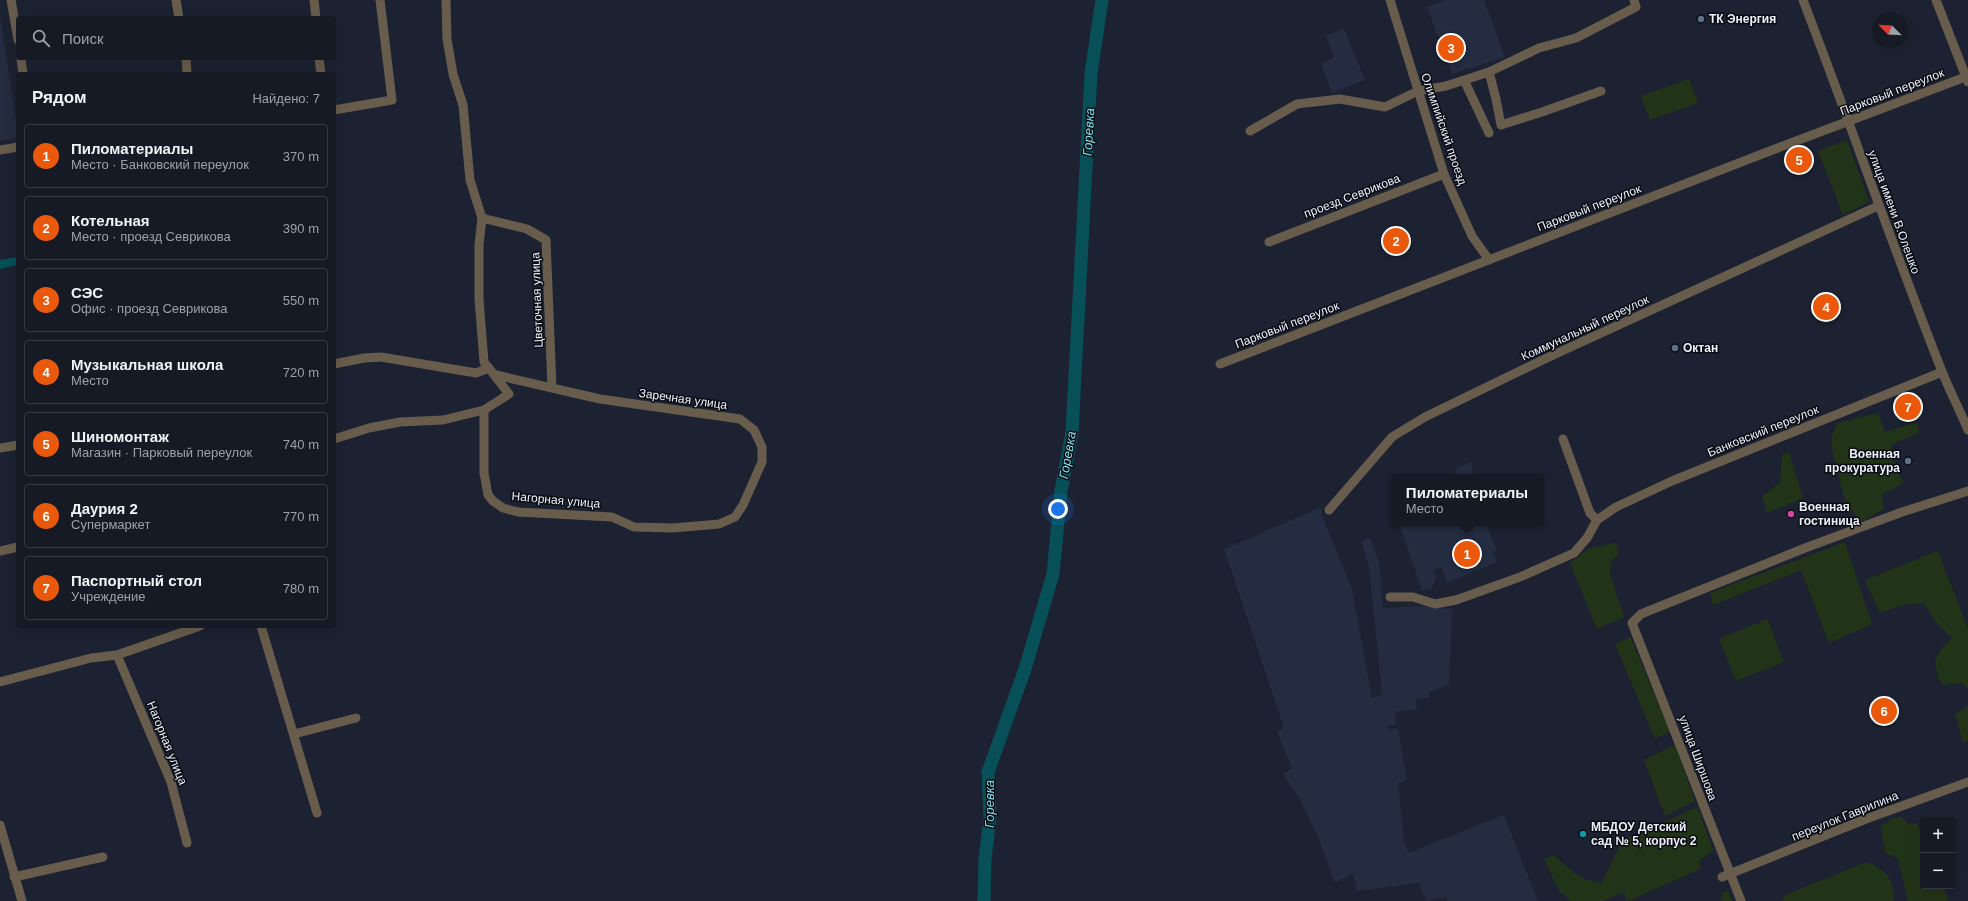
<!DOCTYPE html>
<html lang="ru">
<head>
<meta charset="utf-8">
<style>
	body { margin:0; font-family:Helvetica,sans-serif; background:#1e232d; color:#f1f3f6 }
	.controls { position:absolute; right:12px; bottom:12px; display:grid; overflow:hidden; border-radius:4px; box-shadow:0 4px 16px #0002 }
	.controls button { width:36px; height:36px; display:grid; place-items:center; padding:0; border:0; border-bottom:1px solid #343842; background:#151a25; color:#f1f3f6; font:20px sans-serif }
	.compass { position:absolute; left:1872px; top:12px; width:36px; height:36px; border-radius:50%; background:#151a25; box-shadow:0 4px 16px #0002; rotate:294deg }
	.you { position:absolute; left:1058px; top:509px; width:14px; height:14px; margin:-10px; border:3px solid #fff; border-radius:50%; background:#1a73e8; box-shadow:0 0 0 6px #1a73e833 }
	.badge { display:grid; place-items:center; width:26px; height:26px; border-radius:50%; background:#ea580c; color:#fff; font-size:13px; font-weight:700 }
	.pin { position:absolute; translate:-50% -50%; border:2px solid #fff; box-shadow:0 1px 4px #0006 }
	.popup { position:absolute; left:1391px; top:474px; width:152px; height:52px; box-sizing:border-box; display:grid; place-content:center; border-radius:4px; background:#151a25; filter:drop-shadow(0 1px 3px #0005); font-size:13px; white-space:nowrap; color:#9da1a7 }
	.popup b { font-size:15px; color:#f1f3f6 }
	.popup::after { content:''; position:absolute; left:50%; top:100%; margin-left:-8px; border:8px solid transparent; border-top-color:#151a25 }
	.list { margin:0; padding:0; list-style:none }
	h2 { display:flex; justify-content:space-between; align-items:center; height:52px; margin:0; padding:0 16px; font-size:17px }
	h2 small { font-size:13px; font-weight:400; color:#9da1a7 }
	.list li { display:grid; grid-template-columns:26px 1fr auto; gap:12px; align-items:center; box-sizing:border-box; height:64px; margin:0 8px 8px; padding:0 8px; border:1px solid #343842; border-radius:4px }
	.list b { display:block; font-size:15px; white-space:nowrap }
	.list p { margin:0; font-size:13px; white-space:nowrap; color:#9da1a7 }
	.list em { font-size:13px; font-style:normal; color:#9da1a7 }
	.icon { flex:none; width:22px; height:22px; fill:none; stroke:currentColor; stroke-width:2; stroke-linecap:round; stroke-linejoin:round }
	.map { position:relative; flex:none; width:1968px; height:901px; overflow:hidden }
	.search { position:absolute; background:#151a25; box-shadow:0 4px 16px #0002; left:16px; top:16px; width:320px; height:44px; display:flex; align-items:center; gap:10px; box-sizing:border-box; padding:0 14px; border-radius:4px; color:#9da1a7; font-size:15px }
	.panel { position:absolute; background:#151a25; box-shadow:0 4px 16px #0002; left:16px; top:72px; width:320px; height:556px; border-radius:4px }
	.map>svg:first-child { display:block }
	.built { fill:#232c40 }
	.green { fill:#223418 }
	.water { fill:#075058 }
	.lines { fill:none; stroke-linecap:round; stroke-linejoin:round }
	.river { stroke:#075058; stroke-width:13 }
	.street { stroke:#685d4c; stroke-width:9 }
	.service-dot { fill:#5c6f8a; stroke:#090c12; stroke-width:1.5 }
	.hotel-dot { fill:#d1479c; stroke:#090c12; stroke-width:1.5 }
	.culture-dot { fill:#0f9aa8; stroke:#090c12; stroke-width:1.5 }
	.labels { text-anchor:middle; stroke-width:3; stroke-linejoin:round; paint-order:stroke }
	.poi-label { font-size:12px; font-weight:bold; fill:#ecf0fa; stroke:#090c12; text-anchor:start }
	.street-label { font-size:12px; fill:#ecf0fa; stroke:#090c12 }
	.water-label { font-size:13px; font-style:italic; fill:#7fe2ef; stroke:#090c12 }
</style>
</head>
<body>
<div class="map">
<svg width="1968" height="901" viewBox="0 0 1968 901">
	<rect width="100%" height="100%" fill="#1c2231"/>
	<g class="built">
		<path d="M1446,0H1484L1505,57L1452,74L1427,7Z"/>
		<path d="M0,16L18,133V138L0,141Z"/>
		<path d="M1341,29H1344L1365,80L1332,93L1321,63L1334,58L1326,36Z"/>
		<path d="M1472,462L1473,477H1454L1457,467Z"/>
		<path d="M1319,508L1322,510L1321,513L1352,589L1372,698L1382,694L1369,566L1361,541L1370,538L1379,562L1383,608L1421,606L1452,609L1449,685L1429,692V698L1416,699L1417,709L1395,712L1396,724L1388,726L1389,730L1398,728L1407,780L1398,783L1404,842L1409,853L1504,815L1538,901H1447L1446,897L1426,901L1419,883L1357,891L1353,873L1335,883L1318,837L1298,796L1283,774L1292,768L1277,732L1284,728L1224,549Z"/>
		<path d="M1399,523H1486L1497,551L1493,553L1497,562L1447,583L1441,567L1433,569L1436,577L1432,588L1422,591Z"/>
	</g>
	<g class="green">
		<path d="M1689,79L1698,103L1650,120L1641,96Z"/>
		<path d="M1847,140L1869,202L1843,215L1818,151Z"/>
		<path d="M1878,413L1885,432L1916,422L1920,432L1892,444C1892,455 1896,474 1904,483L1881,495L1884,509L1860,522L1845,500L1833,454L1831,439L1837,423Z"/>
		<path d="M1789,452L1803,498L1767,513L1762,496L1780,483L1782,455Z"/>
		<path d="M1845,542L1872,624L1829,643L1801,570L1713,605L1710,593Z"/>
		<path d="M1616,543L1619,554L1611,561L1610,575L1624,617L1597,629L1570,563L1590,548Z"/>
		<path d="M1938,551L1968,629V689L1962,683L1943,685L1938,677L1935,660L1942,648L1952,638L1935,621L1925,604L1908,603L1880,613L1865,580Z"/>
		<path d="M1767,619L1784,662L1736,681L1719,639Z"/>
		<path d="M1630,637L1670,731L1655,739L1615,644Z"/>
		<path d="M1968,706V740L1963,742L1955,714Z"/>
		<path d="M1675,745L1695,801L1665,816L1644,760Z"/>
		<path d="M1698,807L1713,851L1699,860L1700,869L1628,901L1623,892L1603,901H1571L1559,891L1544,859L1553,855L1578,876L1601,884L1623,840Z"/>
		<path d="M1902,817L1908,824L1917,823L1923,837V886H1943L1949,901H1908L1898,858L1885,853L1881,826L1893,818Z"/>
		<path d="M1867,862C1887,871 1893,878 1894,901H1782L1785,895Z"/>
		<path d="M1728,891L1732,901H1721L1722,893Z"/>
	</g>
	<path class="water" d="M18,257V265L0,269V260Z"/>
	<g class="lines">
		<path class="river" d="M984,901L985,859L990,818L988,772L1025,669L1053,574L1061,491L1072,432L1091,73L1102,0"/>
		<g class="street">
			<path d="M11,0L18,40"/>
			<path d="M176,0L179,18"/>
			<path d="M314,0L316,18"/>
			<path d="M446,0L447,39L453,74L463,105L470,180L482,218"/>
			<path d="M1390,0L1444,174L1472,236L1489,260"/>
			<path d="M1803,0C1850,123 1893,247 1941,369C1949,390 1960,410 1968,430"/>
			<path d="M1936,0L1968,82"/>
			<path d="M21,58L23,74"/>
			<path d="M186,58L187,74"/>
			<path d="M319,58L321,74"/>
			<path d="M1489,72L1496,99L1501,125L1542,112L1601,91"/>
			<path d="M1464,80L1489,133"/>
			<path d="M334,110L392,100L380,0"/>
			<path d="M1250,131L1297,104L1340,99L1385,107L1418,91L1446,86L1489,72L1539,48L1576,38L1636,7L1634,0"/>
			<path d="M0,150L18,147"/>
			<path d="M1269,242L1444,174"/>
			<path d="M334,364L364,358L381,357L476,373L489,368"/>
			<path d="M1220,364L1775,149L1968,76"/>
			<path d="M496,375L600,399L740,419L754,430L762,447V462L743,505L735,517L719,524L673,528L634,527L612,517L518,512L503,508L493,501L488,495L484,473V410L509,394L484,362L479,299V245L482,218L527,229L546,240L552,388"/>
			<path d="M334,439L369,428L400,422L443,420L484,410"/>
			<path d="M1563,439L1590,513L1597,520"/>
			<path d="M0,448L18,445"/>
			<path d="M1329,510L1392,437L1425,417L1551,356L1878,206"/>
			<path d="M0,551L18,547"/>
			<path d="M1390,597H1413L1435,604L1456,600L1520,577L1574,553L1587,538L1597,520L1616,507L1672,481L1942,372"/>
			<path d="M261,626L317,813"/>
			<path d="M117,655L171,782L187,843"/>
			<path d="M0,682L91,658L117,655L200,626"/>
			<path d="M294,734L356,718"/>
			<path d="M0,825L22,901"/>
			<path d="M14,877L103,857"/>
			<path d="M1722,877L1866,819L1968,782"/>
			<path d="M1741,901L1632,623L1641,614L1805,548L1902,512L1968,491"/>
		</g>
	</g>
	<g class="service-dot">
		<circle cx="1701" cy="19" r="4"/>
		<circle cx="1675" cy="348" r="4"/>
		<circle cx="1908" cy="461" r="4"/>
	</g>
	<circle class="hotel-dot" cx="1791" cy="514" r="4"/>
	<circle class="culture-dot" cx="1583" cy="834" r="4"/>
	<g class="labels">
		<g class="poi-label">
			<text x="1709" y="23">ТК Энергия</text>
			<text x="1683" y="352">Октан</text>
			<text x="1900" y="458" text-anchor="end">Военная<tspan x="1900" dy="14">прокуратура</tspan></text>
			<text x="1799" y="511">Военная<tspan x="1799" dy="14">гостиница</tspan></text>
			<text x="1591" y="831">МБДОУ Детский<tspan x="1591" dy="14">сад № 5, корпус 2</tspan></text>
		</g>
		<g class="street-label">
			<text transform="translate(1892 92) rotate(-21)" y="4">Парковый переулок</text>
			<text transform="translate(1444 129) rotate(71)" y="4">Олимпийский проезд</text>
			<text transform="translate(1352 196) rotate(-21)" y="4">проезд Севрикова</text>
			<text transform="translate(1589 208) rotate(-21)" y="4">Парковый переулок</text>
			<text transform="translate(1894 212) rotate(70)" y="4">улица имени В.Олешко</text>
			<text transform="translate(537 300) rotate(-92)" y="4">Цветочная улица</text>
			<text transform="translate(1287 325) rotate(-21)" y="4">Парковый переулок</text>
			<text transform="translate(1585 328) rotate(-25)" y="4">Коммунальный переулок</text>
			<text transform="translate(683 399) rotate(8)" y="4">Заречная улица</text>
			<text transform="translate(1763 431) rotate(-22)" y="4">Банковский переулок</text>
			<text transform="translate(556 500) rotate(5)" y="4">Нагорная улица</text>
			<text transform="translate(167 743) rotate(68)" y="4">Нагорная улица</text>
			<text transform="translate(1698 758) rotate(70)" y="4">улица Ширшова</text>
			<text transform="translate(1845 816) rotate(-22)" y="4">переулок Гаврилина</text>
		</g>
		<g class="water-label">
			<text transform="translate(1088 132) rotate(-87)" y="5">Горевка</text>
			<text transform="translate(1067 455) rotate(-80)" y="5">Горевка</text>
			<text transform="translate(989 804) rotate(-90)" y="5">Горевка</text>
		</g>
	</g>
</svg>
<div class="controls">
<button>+</button>
<button>−</button>
</div>
<svg class="compass" viewBox="-18 -18 36 36"><path d="M0-13l5 13h-10z" fill="#e53935"/><path d="M0 13l5-13h-10z" fill="#9da1a7"/></svg>
<div class="you"></div>
<div class="pin badge" style="left:1467px;top:554px">1</div>
<div class="popup"><b>Пиломатериалы</b>Место</div>
<div class="pin badge" style="left:1396px;top:241px">2</div>
<div class="pin badge" style="left:1451px;top:48px">3</div>
<div class="pin badge" style="left:1826px;top:307px">4</div>
<div class="pin badge" style="left:1799px;top:160px">5</div>
<div class="pin badge" style="left:1884px;top:711px">6</div>
<div class="pin badge" style="left:1908px;top:407px">7</div>
<div class="search"><svg class="icon" aria-label="search" viewBox="0 0 24 24"><circle cx="10" cy="10" r="6"/><path d="M15 15l6 6"/></svg>Поиск</div>
<section class="panel">
<h2>Рядом<small>Найдено: 7</small></h2>
<ul class="list">
<li><span class="badge">1</span><div><b>Пиломатериалы</b><p>Место · Банковский переулок</p></div><em>370 m</em></li>
<li><span class="badge">2</span><div><b>Котельная</b><p>Место · проезд Севрикова</p></div><em>390 m</em></li>
<li><span class="badge">3</span><div><b>СЭС</b><p>Офис · проезд Севрикова</p></div><em>550 m</em></li>
<li><span class="badge">4</span><div><b>Музыкальная школа</b><p>Место</p></div><em>720 m</em></li>
<li><span class="badge">5</span><div><b>Шиномонтаж</b><p>Магазин · Парковый переулок</p></div><em>740 m</em></li>
<li><span class="badge">6</span><div><b>Даурия 2</b><p>Супермаркет</p></div><em>770 m</em></li>
<li><span class="badge">7</span><div><b>Паспортный стол</b><p>Учреждение</p></div><em>780 m</em></li>
</ul>
</section>
</div>
</body>
</html>
